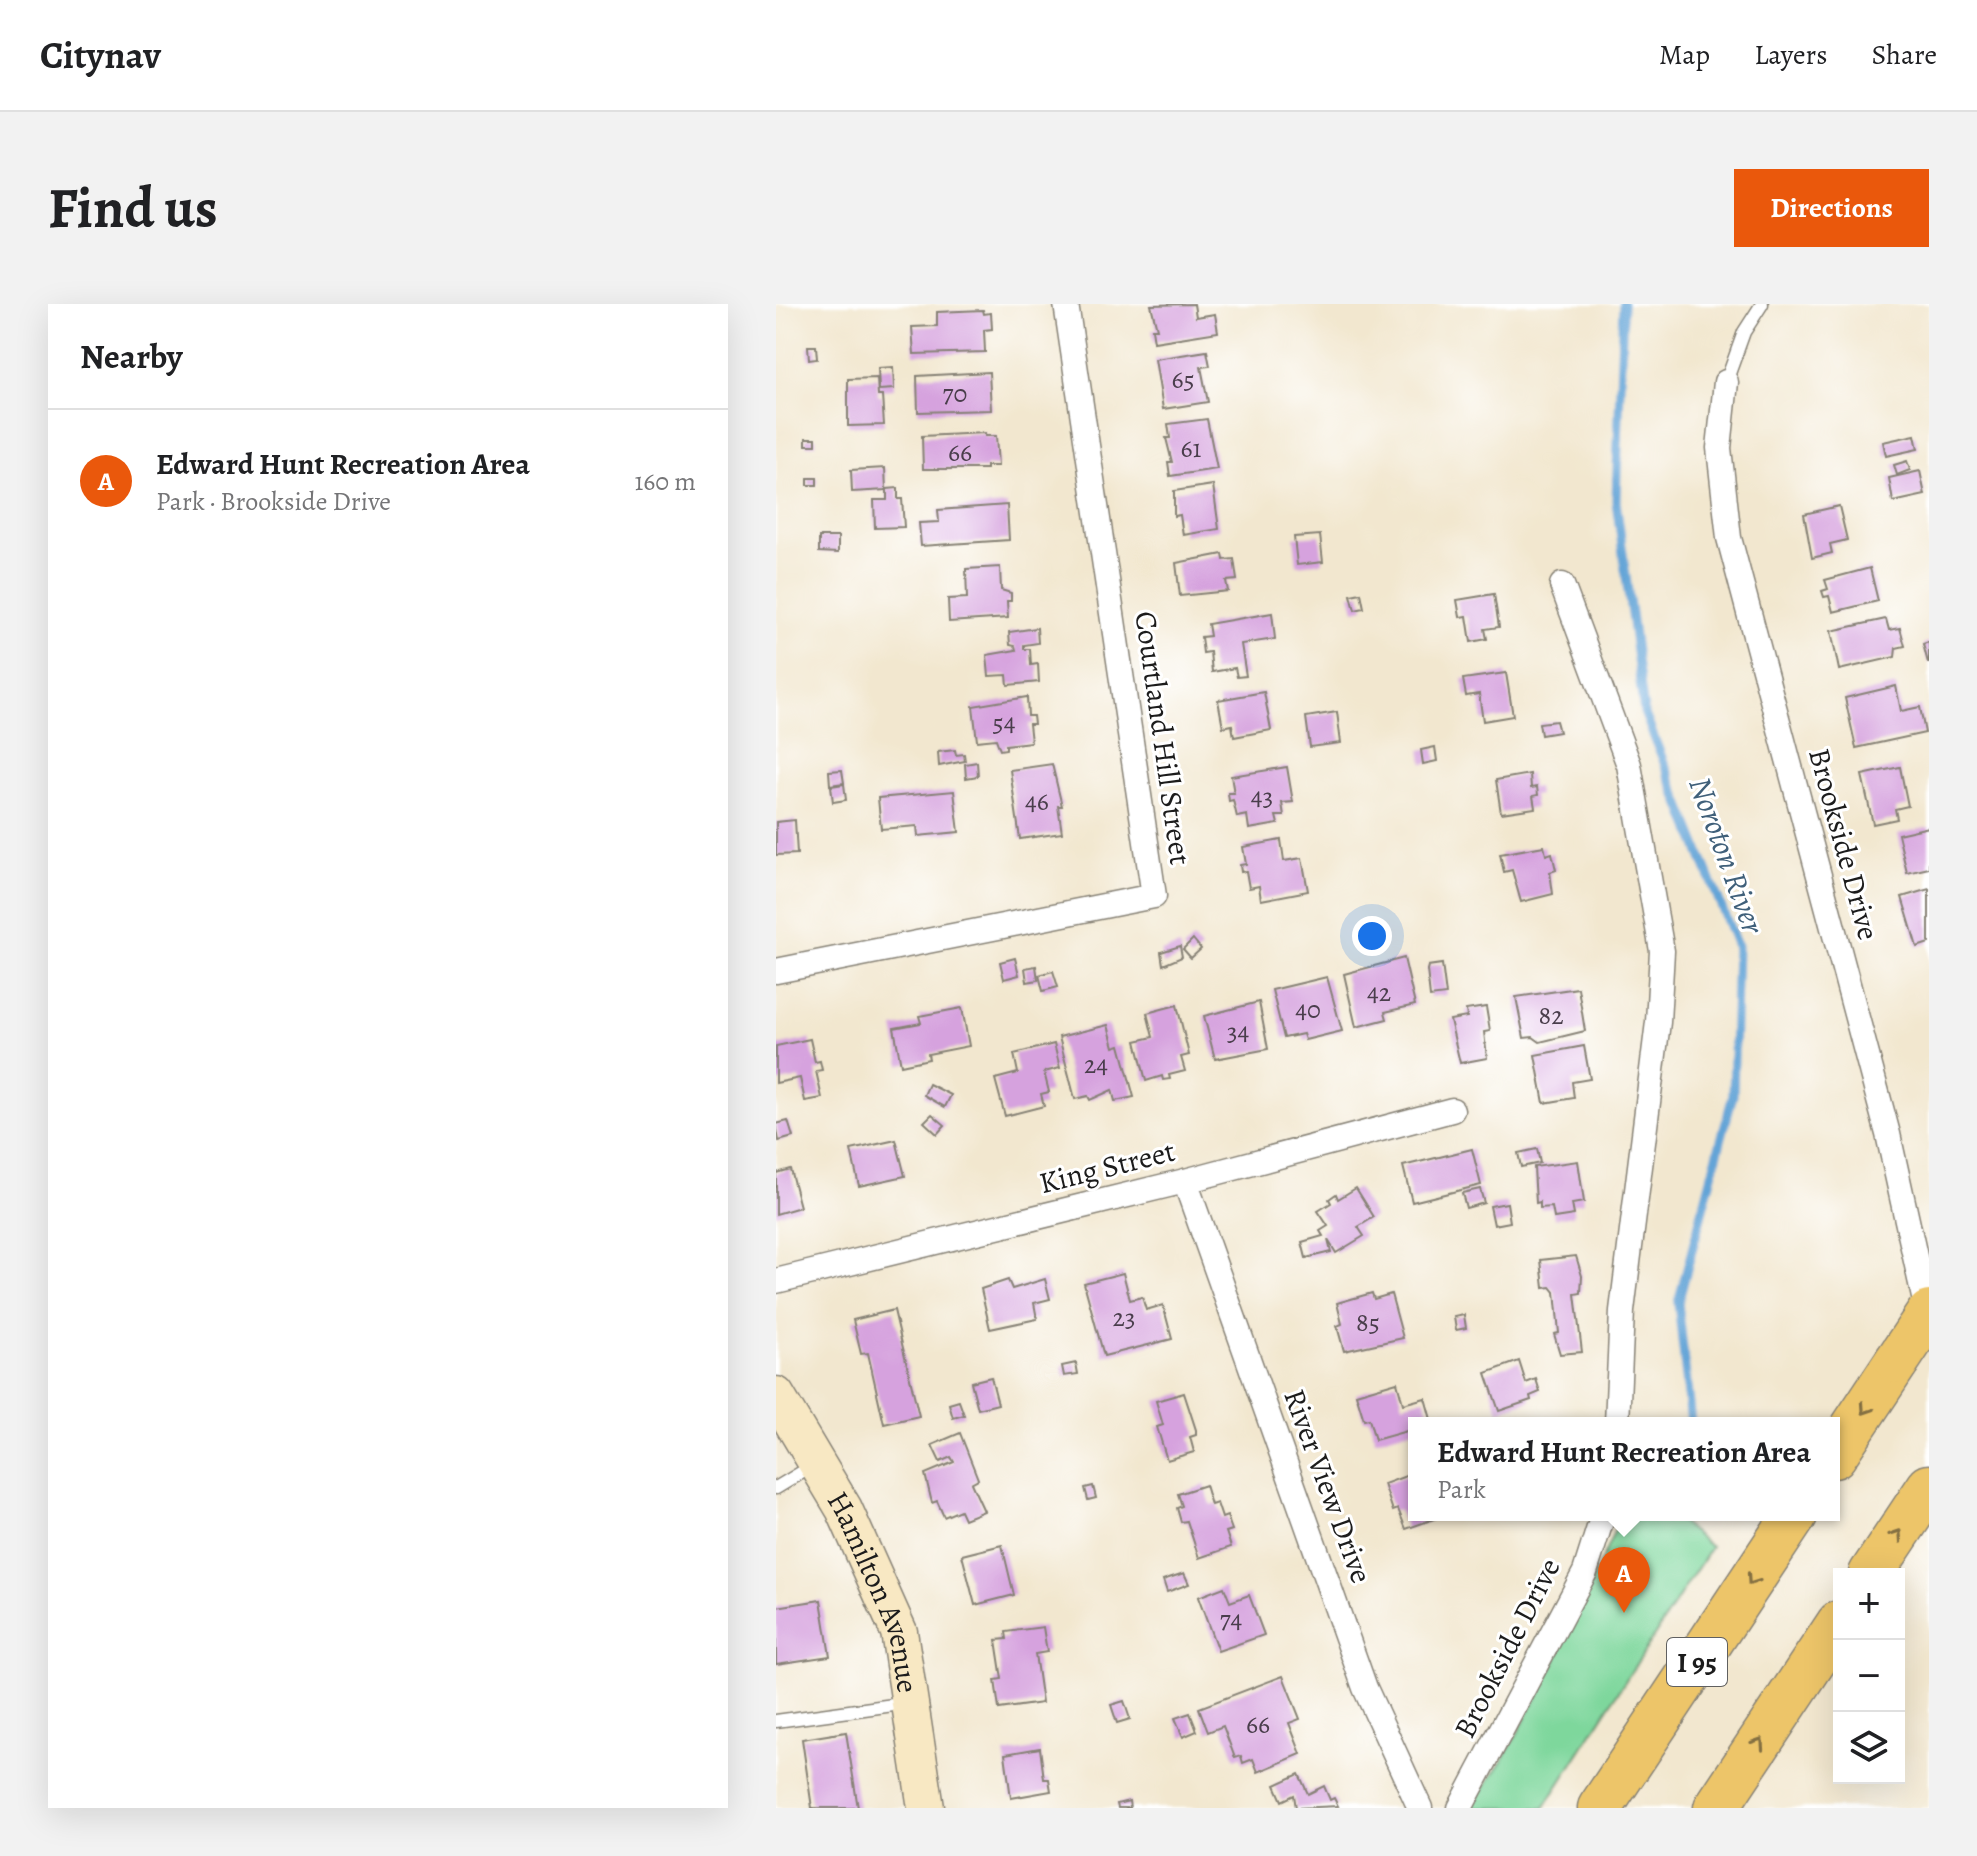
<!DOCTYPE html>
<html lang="en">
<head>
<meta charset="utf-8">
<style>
	body { margin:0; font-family:Alegreya,serif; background:#f2f2f2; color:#202124 }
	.controls { position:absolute; right:24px; bottom:24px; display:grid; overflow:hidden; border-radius:0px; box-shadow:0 8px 32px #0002 }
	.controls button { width:72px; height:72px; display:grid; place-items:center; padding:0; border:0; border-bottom:2px solid #e0e0e0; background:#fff; color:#202124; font:40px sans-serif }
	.you { position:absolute; left:596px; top:632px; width:28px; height:28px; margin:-20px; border:6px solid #fff; border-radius:50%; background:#1a73e8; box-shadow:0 0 0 12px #1a73e833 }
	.badge { display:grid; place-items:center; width:52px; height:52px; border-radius:50%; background:#ea580c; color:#fff; font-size:26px; font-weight:700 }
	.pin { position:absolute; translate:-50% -66px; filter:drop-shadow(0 2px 4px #0008) }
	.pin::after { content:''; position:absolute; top:42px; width:28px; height:24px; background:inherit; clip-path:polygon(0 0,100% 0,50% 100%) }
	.popup { position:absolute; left:632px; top:1113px; width:432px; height:104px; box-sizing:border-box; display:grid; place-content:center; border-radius:0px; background:#fff; filter:drop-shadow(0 2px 6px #0005); font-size:26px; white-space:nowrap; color:#757577 }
	.popup b { font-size:30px; color:#202124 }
	.popup::after { content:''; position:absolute; left:50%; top:100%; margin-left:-16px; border:16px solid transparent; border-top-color:#fff }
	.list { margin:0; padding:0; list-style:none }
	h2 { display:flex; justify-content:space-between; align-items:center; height:104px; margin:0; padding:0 32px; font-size:34px }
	h2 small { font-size:26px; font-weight:400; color:#757577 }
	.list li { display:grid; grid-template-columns:52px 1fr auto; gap:24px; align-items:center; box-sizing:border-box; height:144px; padding:0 32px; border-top:2px solid #e0e0e0 }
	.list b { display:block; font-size:30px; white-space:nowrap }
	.list p { margin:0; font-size:26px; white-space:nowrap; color:#757577 }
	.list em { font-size:26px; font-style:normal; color:#757577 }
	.icon { flex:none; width:44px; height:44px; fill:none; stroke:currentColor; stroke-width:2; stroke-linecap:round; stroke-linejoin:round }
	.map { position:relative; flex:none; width:1153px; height:1504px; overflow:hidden; border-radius:0px }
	header { display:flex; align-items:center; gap:48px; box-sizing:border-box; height:112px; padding:0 40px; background:#fff; border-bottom:2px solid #e0e0e0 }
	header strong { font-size:38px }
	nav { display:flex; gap:44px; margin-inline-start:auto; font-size:28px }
	.intro { display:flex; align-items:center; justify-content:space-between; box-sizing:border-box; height:192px; padding:0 48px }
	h1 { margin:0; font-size:56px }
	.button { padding:20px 36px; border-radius:0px; background:#ea580c; color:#fff; font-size:28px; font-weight:700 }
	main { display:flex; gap:48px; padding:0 48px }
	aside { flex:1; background:#fff; border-radius:0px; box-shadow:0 8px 32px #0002 }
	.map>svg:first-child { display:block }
	.green { fill:#7ed79c; stroke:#4d7a5c; stroke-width:2 }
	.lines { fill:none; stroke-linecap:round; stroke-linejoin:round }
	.stream { stroke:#64a4d7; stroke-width:9 }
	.building { fill:#d6a2de }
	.lane-casing { stroke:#878276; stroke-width:15 }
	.street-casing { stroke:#878276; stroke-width:27 }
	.secondary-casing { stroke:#878276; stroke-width:39 }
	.highway-casing { stroke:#878276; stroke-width:47 }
	.lane { stroke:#fff; stroke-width:12 }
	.street { stroke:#fff; stroke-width:24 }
	.secondary { stroke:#f8e8c3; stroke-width:36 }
	.highway { stroke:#edc569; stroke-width:44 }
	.highway-bridge-casing { stroke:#878276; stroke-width:47; stroke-linecap:butt }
	.highway-bridge { stroke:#edc569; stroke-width:44 }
	.oneway { stroke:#847042 }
	.labels { text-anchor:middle; stroke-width:6; stroke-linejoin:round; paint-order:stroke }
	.number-label { font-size:26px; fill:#4a3e4c }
	.shield { fill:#fff; stroke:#606060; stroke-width:2 }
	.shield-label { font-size:28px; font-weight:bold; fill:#1c1c1c }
	.street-label { font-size:30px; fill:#1c1c1c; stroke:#fff }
	.water-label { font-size:32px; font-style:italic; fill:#40607a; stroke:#fff }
</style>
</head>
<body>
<header>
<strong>Citynav</strong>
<nav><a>Map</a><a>Layers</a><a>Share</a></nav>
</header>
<div class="intro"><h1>Find us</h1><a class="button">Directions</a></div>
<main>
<aside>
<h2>Nearby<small></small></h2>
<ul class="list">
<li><span class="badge">A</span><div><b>Edward Hunt Recreation Area</b><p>Park · Brookside Drive</p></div><em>160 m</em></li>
</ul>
</aside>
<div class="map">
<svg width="1153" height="1504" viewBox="0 0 1153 1504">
	<rect width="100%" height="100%" fill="#fff"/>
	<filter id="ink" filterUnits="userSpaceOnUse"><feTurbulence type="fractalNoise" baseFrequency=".0125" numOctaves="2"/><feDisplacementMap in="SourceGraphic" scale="16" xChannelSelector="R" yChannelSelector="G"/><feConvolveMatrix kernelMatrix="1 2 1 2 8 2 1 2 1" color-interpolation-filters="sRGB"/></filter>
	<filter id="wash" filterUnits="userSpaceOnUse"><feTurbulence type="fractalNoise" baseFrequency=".006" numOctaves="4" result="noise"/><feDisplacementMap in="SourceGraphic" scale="32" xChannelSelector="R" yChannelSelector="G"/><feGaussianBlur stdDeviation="1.8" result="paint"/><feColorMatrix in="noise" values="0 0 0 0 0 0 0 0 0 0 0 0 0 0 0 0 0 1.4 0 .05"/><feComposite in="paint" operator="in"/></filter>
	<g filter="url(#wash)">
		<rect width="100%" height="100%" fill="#f2e7cf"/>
		<path class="green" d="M846,1211H896L935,1243L768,1504H694L726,1458L771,1375Z"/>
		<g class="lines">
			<path class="stream" d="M847,0L840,197L868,408L961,642L957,791L902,999L915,1119"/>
		</g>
		<g id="blocks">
			<g class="building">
				<path d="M418,0L420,13L439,10L442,28L378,38L376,25H381L375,1Z"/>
				<path d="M207,6L208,10L215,9L216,25L208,26L209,48L138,50L136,23L161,22V8Z"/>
				<path d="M32,42H40L41,55L33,56Z"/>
				<path d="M431,47L434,62L425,63L432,98L387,105L379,55Z"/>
				<path d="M117,63L118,85L103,86L102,64Z"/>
				<path d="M213,68L215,106L142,108L141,72Z"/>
				<path d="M101,74L102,92H106L108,121L72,122V75Z"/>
				<path d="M431,115L441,165L394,172L392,158H396L390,134H394L392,120Z"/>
				<path d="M209,129V132H220L222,162H210V165H147L146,132Z"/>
				<path d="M1139,131L1142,145L1110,152L1107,138Z"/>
				<rect x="30" y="134" width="10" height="7"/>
				<path d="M1131,157L1134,166L1121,171L1118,161Z"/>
				<path d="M109,164L110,186L76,188L75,166Z"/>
				<path d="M1144,167L1149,191L1117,198L1113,174Z"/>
				<rect x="32" y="174" width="9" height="7"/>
				<path d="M437,181L443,225L407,231L404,211L398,212V187Z"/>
				<path d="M122,184V195H126L128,223L99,224L98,196H111V185Z"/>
				<path d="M231,201L233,236L145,242L143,219L163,218L162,206Z"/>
				<path d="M1063,202L1071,236L1054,240L1056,249L1036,254L1028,210Z"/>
				<path d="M544,231L547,258L521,261L518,233Z"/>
				<path d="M43,233H62V249L43,248Z"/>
				<path d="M447,250L448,256L458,255L461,276L450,277L452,287L404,292L400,259Z"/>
				<path d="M224,263L225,286L235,289V297H231L232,314L173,318L172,295L191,294L190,265Z"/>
				<path d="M1094,264L1102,297L1057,308L1053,292L1048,293L1046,287L1052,285L1049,276Z"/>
				<path d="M585,289L588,304L579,306L575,291Z"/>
				<path d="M718,290L723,323L709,325L711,335L695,338L691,312L684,313L681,296Z"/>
				<path d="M496,309L499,335L465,340L470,372L461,373L459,364L436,368L434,348L427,349L425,333L434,332L432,320Z"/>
				<path d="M1110,315L1113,326L1124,324L1129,342L1120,344L1119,353L1063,366L1055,327Z"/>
				<path d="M261,324L262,339L248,341V345H254L255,361L262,360L263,378L232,381L231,371L213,372L211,351L240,346L239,342L234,341L233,328Z"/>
				<path d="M1153,338V359H1152L1147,340Z"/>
				<path d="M730,369L737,412L707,417L703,390L690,392L687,375Z"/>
				<path d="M1120,382L1125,407L1144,403L1149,429L1080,444L1069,394Z"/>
				<path d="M488,388L495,426L458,433L456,421L447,423L442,396Z"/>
				<path d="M251,393L252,412H257L258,420H253L255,438L230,441V445L224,446L220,435L201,437L197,402Z"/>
				<path d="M561,408L565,439L534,443L530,413Z"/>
				<path d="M780,417L783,428L765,431L763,419Z"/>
				<path d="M659,443L661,457L647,460L645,446Z"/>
				<path d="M179,446L180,451L188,450L189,457L163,462L162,448Z"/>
				<path d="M201,458L202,472L190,474L189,460Z"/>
				<path d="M276,460L286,502H282L286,529L244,535L234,466Z"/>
				<path d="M511,463L517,498L506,499L508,512H500L502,520L473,525L471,511L461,513L457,496L453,497L452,489H458L455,472Z"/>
				<path d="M1124,463L1132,502L1119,505L1121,515L1097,520L1086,471Z"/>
				<path d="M66,466L68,479L54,481L53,467Z"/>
				<path d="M754,470L755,484L761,483L762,491L757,492L759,504L725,509L720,476Z"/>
				<path d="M68,480L70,496L57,498L55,482Z"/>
				<path d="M178,487L183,528L142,532L141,522L105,525L102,494Z"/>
				<path d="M19,516L21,550L0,551V518Z"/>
				<path d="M1153,523V564L1131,569L1122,530Z"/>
				<path d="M505,536L508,557L526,554L532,587L485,596L483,582L473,584L470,567L465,568L464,561L470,560L467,543Z"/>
				<path d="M768,542L770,551L776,549L780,566L774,568L777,590L745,598L736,566L728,568L724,550Z"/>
				<path d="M1153,585V639L1141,643L1126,593Z"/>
				<path d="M417,635L425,645L415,654L407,645Z"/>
				<path d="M404,642L406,653L387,661L385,648Z"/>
				<path d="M239,654L243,671L228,675L224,658Z"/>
				<path d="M628,654L639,701L609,708L611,715L580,723L568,670Z"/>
				<path d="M666,660L670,691L654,693L651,666L652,662Z"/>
				<path d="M260,662L262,676L251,678L249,664Z"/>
				<path d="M277,667L282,683L267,687L263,671Z"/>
				<path d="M551,673L566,727L529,736L527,730L508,734L496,686Z"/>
				<path d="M802,684L809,727L764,738L757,733L748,734L740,693Z"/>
				<path d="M483,698L492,745L439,755L428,712Z"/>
				<path d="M401,701L413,751L405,753L409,767L393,771L394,775L387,776L386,772L370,777L360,737L377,733L371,709Z"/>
				<path d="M710,703L714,727L708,728L711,754L684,759L674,716L691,713L690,706Z"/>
				<path d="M186,704L193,742L152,750L153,755L125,761L118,724L145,719L143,712Z"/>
				<path d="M332,721L338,743L344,741L358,793L339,797L336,786L314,796L312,792L299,795L283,733Z"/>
				<path d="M34,735L39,758L44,757L46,766L40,767L46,794L29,797L24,774L0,779V742Z"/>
				<path d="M278,740L284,764L268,768L273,788L265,790L268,802L229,812L219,775L242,769L238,750Z"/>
				<path d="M808,742L814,775L796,778L798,794L768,799L759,751Z"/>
				<path d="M153,780L175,791L169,803L148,791Z"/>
				<path d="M156,810L169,821L161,830L148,818Z"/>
				<path d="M12,817L17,833L3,837L0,820Z"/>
				<path d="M120,836L129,872L83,882L75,846Z"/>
				<path d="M696,845L705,881L636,898L627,862Z"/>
				<path d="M761,845L764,859L745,863L742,849Z"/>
				<path d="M802,857L808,898L796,900L798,911L778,914L776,903L764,904V898L760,899L758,863Z"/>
				<path d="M14,865L24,903L0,910V869Z"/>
				<path d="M580,884L598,913L582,923L588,932L560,949L552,936L555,948L530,954L526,938L547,932L544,927L552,922L542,907L555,899L553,895L560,890L562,895Z"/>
				<path d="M704,885L708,899L690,904L686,889Z"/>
				<path d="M731,899L734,918L718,921L714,902Z"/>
				<path d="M800,952L806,972L805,989L799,990L806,1048L784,1050L778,1030L783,1029L779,988L775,983L768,984L765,956Z"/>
				<path d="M347,969L354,996L366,993L370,1006L387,1001L396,1035L328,1052L308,979Z"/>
				<path d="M269,975L274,995L258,999L261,1015L214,1025L205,985L232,976L236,985Z"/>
				<path d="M596,989L598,995L615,990L627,1034L568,1047L561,1022L566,1020L561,999Z"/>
				<path d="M118,1006L143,1112L108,1120L92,1049L85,1050L77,1016Z"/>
				<path d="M688,1011L690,1024L680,1026L678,1013Z"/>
				<path d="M743,1057L750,1079L760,1075L764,1088L754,1092L755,1096L723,1107L710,1069Z"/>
				<path d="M300,1059L302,1070L288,1072L286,1062Z"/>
				<path d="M215,1073L222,1100L202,1105L195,1078Z"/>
				<path d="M621,1078L627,1100L649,1094L656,1119H638V1125L599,1136L593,1115L588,1116L580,1090Z"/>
				<path d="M408,1089L420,1126V1131L414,1133L418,1148L391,1156L381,1123L387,1121L380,1097Z"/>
				<path d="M183,1097L188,1111L177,1114L173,1100Z"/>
				<path d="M184,1129L202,1175L195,1179L208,1207L188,1215L184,1206L168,1213L161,1197L156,1199L149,1170L178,1158L175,1153L164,1158L156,1141Z"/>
				<path d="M638,1169V1211H669L630,1225L622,1205L617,1207L608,1180Z"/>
				<path d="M429,1181L435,1201L441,1199L446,1214L451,1212L456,1226L450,1228L455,1243L423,1254L411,1217L405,1218L401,1204L406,1202L402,1190Z"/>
				<path d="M317,1182L320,1194L312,1196L309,1184Z"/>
				<path d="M226,1241L238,1291L199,1301L186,1251Z"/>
				<path d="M408,1269L413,1280L391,1288L387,1276Z"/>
				<path d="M448,1283L454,1298L473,1291L488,1331L442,1347L422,1293Z"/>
				<path d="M45,1296L54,1352L0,1360V1303Z"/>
				<path d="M267,1323L271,1348L259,1350L266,1399L223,1405L219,1376L226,1375L220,1336L231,1335L230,1328Z"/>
				<path d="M507,1372L524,1415L513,1419L525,1450L482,1468L477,1455L467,1459L465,1452L459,1454L447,1422L432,1428L423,1404Z"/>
				<path d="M348,1397L354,1415L341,1419L335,1401Z"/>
				<path d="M414,1409L421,1427L407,1433L399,1414Z"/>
				<path d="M70,1428L82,1504H36L26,1435Z"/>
				<path d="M264,1444L268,1475H273L275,1487L235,1494L229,1450Z"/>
				<path d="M523,1470L532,1490L548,1482L554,1496L558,1494L562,1502L520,1504L518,1491L506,1497L499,1481Z"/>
				<path d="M353,1497L354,1504H342L341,1500Z"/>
			</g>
		</g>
	</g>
	<g filter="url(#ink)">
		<use href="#blocks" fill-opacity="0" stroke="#878276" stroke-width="2"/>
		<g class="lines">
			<g class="lane-casing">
				<g id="lane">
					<path d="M950,78L968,28L986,0"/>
					<path d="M0,1184L38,1161"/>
					<path d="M0,1417L132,1399"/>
				</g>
			</g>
			<g class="street-casing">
				<g id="street">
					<path d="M950,78L943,144L953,234L1112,830L1153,1016"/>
					<path d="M786,281L853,461L886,647L882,718L846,1007L841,1119"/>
					<path d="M0,667L378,592L290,0"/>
					<path d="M409,877L589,1384L644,1504"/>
					<path d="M0,977L409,877L676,806"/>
					<path d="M684,1504L809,1268L827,1211"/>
				</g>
			</g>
			<g class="secondary-casing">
				<g id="secondary">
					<path id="s1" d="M0,1091L68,1205L123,1328L150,1504"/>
				</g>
			</g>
			<g class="highway-casing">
				<g id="highway">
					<path d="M1058,1152L1121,1057"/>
					<path d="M1095,1270L1153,1183"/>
					<path d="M824,1504L1019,1211"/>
					<path d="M940,1504L1063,1319"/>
				</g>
			</g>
			<use href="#lane" class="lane"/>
			<use href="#street" class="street"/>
			<use href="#secondary" class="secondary"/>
			<use href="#highway" class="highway"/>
			<g class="highway-bridge-casing">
				<path id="highway-bridge" d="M1121,1057L1153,1009"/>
			</g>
			<use href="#highway-bridge" class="highway-bridge"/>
		</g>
		<defs><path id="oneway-chevron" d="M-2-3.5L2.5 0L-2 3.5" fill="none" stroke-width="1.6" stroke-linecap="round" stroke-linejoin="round" transform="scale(2)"/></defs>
		<g class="oneway">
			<use href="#oneway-chevron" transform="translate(1090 1105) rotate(124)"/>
			<use href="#oneway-chevron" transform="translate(1121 1231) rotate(-56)"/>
			<use href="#oneway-chevron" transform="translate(976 1276) rotate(124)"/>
			<use href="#oneway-chevron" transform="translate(983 1439) rotate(-56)"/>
		</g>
	</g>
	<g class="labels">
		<g class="number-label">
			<text x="407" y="84">65</text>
			<text x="179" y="98">70</text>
			<text x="415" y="153">61</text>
			<text x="184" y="157">66</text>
			<text x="228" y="427">54</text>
			<text x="486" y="501">43</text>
			<text x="261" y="506">46</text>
			<text x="603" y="697">42</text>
			<text x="532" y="714">40</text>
			<text x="775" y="720">82</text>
			<text x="462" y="736">34</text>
			<text x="320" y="769">24</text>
			<text x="348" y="1022">23</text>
			<text x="592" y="1027">85</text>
			<text x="455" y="1324">74</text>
			<text x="482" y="1429">66</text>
		</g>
		<rect class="shield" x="891" y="1334" width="60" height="48" rx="6"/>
		<g class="shield-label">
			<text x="921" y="1368">I 95</text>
		</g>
		<g class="street-label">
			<text transform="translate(387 434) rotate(82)" y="10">Courtland Hill Street</text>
			<text transform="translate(1068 540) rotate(75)" y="10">Brookside Drive</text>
			<text transform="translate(331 863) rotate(-14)" y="10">King Street</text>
			<text transform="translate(552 1182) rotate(70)" y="10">River View Drive</text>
			<text dy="10" stroke="none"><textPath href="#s1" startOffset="222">Hamilton Avenue</textPath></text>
			<text transform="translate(731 1344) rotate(-63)" y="10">Brookside Drive</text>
		</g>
		<g class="water-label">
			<text transform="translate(951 551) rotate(70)" y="11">Noroton River</text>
		</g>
	</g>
</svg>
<div class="controls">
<button>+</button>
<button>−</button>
<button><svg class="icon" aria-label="layers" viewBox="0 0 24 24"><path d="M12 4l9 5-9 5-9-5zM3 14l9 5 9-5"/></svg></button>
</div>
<div class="you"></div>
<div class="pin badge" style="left:848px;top:1309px">A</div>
<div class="popup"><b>Edward Hunt Recreation Area</b>Park</div>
</div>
</main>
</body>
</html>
